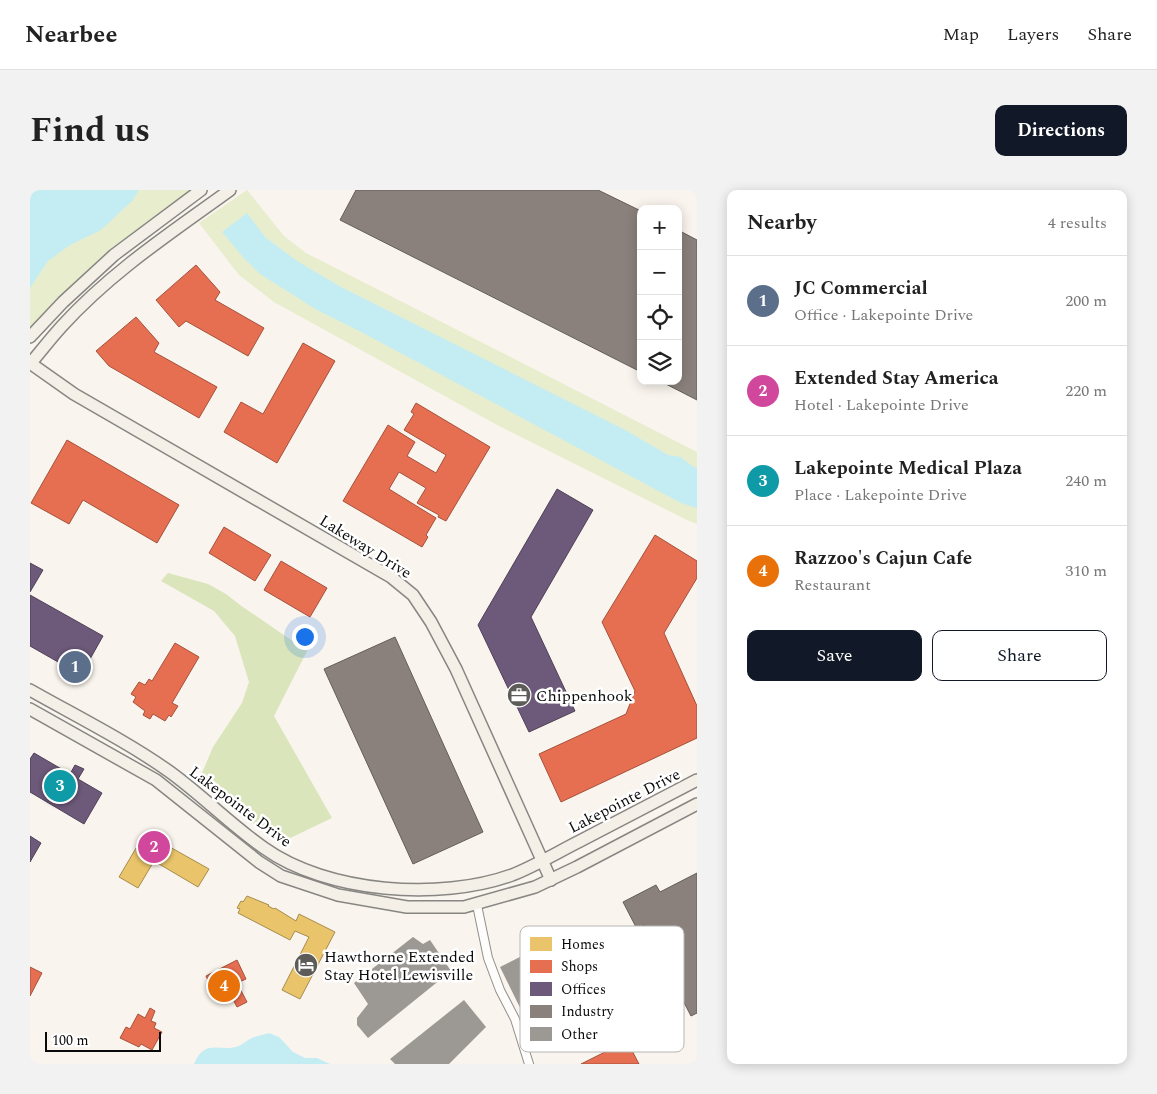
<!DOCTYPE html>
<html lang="en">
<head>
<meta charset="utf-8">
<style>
	body { margin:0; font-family:Spectral,serif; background:#f2f2f2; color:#222 }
	.controls { position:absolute; right:15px; top:15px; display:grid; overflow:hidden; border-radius:10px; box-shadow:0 2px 12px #0003 }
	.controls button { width:45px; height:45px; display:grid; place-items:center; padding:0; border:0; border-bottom:1px solid #e0e0e0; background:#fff; color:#222; font:25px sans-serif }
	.scale { position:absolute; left:15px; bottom:12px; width:116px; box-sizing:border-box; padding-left:5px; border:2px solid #0a0a0a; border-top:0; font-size:14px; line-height:18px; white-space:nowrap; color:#0a0a0a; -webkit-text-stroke:4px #fff; paint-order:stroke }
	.you { position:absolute; left:274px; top:446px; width:18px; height:18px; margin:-12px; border:4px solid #fff; border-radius:50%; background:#1a73e8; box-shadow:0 0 0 8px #1a73e833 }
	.badge { display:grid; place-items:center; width:32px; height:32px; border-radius:50%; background:#111827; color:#fff; font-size:16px; font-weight:700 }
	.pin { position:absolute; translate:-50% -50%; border:2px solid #fff; box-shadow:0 1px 5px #0006 }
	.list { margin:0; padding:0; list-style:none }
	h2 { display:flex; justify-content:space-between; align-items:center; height:65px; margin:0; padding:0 20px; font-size:21px }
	h2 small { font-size:16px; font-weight:400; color:#767676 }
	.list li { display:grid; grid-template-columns:32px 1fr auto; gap:15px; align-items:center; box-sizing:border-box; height:90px; padding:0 20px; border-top:1px solid #e0e0e0 }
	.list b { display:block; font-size:19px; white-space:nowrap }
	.list p { margin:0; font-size:16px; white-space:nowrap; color:#767676 }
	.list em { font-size:16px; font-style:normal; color:#767676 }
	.actions { display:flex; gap:10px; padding:15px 20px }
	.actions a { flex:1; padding:11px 0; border:1px solid #111827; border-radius:10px; text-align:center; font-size:18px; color:#111827 }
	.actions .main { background:#111827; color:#fff }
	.icon { flex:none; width:28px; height:28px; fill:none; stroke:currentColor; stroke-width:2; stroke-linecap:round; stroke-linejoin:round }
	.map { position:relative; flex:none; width:667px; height:874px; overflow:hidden; border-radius:10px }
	header { display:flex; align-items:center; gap:30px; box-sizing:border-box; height:70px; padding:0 25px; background:#fff; border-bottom:1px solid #e0e0e0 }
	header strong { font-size:24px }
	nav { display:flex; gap:28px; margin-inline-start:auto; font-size:18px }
	.intro { display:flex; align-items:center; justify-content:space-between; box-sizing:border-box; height:120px; padding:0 30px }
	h1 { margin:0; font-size:35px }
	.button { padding:12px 22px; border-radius:10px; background:#111827; color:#fff; font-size:18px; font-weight:700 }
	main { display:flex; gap:30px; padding:0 30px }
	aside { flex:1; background:#fff; border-radius:10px; box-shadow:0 2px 12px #0003 }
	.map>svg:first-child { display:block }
	.green { fill:#e8edcd }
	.forest { fill:#dae5bb }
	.water { fill:#c4edf3 }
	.homes { fill:#e9c46a; stroke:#a68c4d }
	.shops { fill:#e76f51; stroke:#a5513c }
	.offices { fill:#6d597a; stroke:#4f4158 }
	.industry { fill:#8a817c; stroke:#645d5a }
	.building { fill:#9c9894 }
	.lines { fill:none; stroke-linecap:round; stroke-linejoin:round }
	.street-casing { stroke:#928f8c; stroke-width:10 }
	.secondary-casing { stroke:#888683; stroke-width:14 }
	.street { stroke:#fefdfc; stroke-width:8 }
	.secondary { stroke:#f4f0e7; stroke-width:11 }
	.labels { text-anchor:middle; stroke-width:5; stroke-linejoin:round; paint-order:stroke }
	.street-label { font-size:16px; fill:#0a0a0a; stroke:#fff }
	.poi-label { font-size:16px; fill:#0a0a0a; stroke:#fff; text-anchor:start }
	.key { fill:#fff; stroke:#b6b6b6; stroke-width:1 }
	.key-label { font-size:14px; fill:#0a0a0a }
</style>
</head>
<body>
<header>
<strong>Nearbee</strong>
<nav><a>Map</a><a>Layers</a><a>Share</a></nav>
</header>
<div class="intro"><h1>Find us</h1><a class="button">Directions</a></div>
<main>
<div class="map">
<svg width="667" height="874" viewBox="0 0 667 874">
	<rect width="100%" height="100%" fill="#f9f4ed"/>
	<g class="green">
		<path d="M0,0H162L0,140Z"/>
		<path d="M217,0L254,46L276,63L667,262V334L659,331L469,236L244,112L209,85L169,33Z"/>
	</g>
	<path class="forest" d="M138,383L178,394L196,404L210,415L277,461L244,526L302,628L252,652L235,642L201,617L172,583L183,557L212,513L219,492L205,446L184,421L131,391Z"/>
	<g class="water">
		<path d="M0,0H109L102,11L71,40L40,55L18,71L0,98Z"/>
		<path d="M217,23L235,47L267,71L311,97L597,241L638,265L651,267L662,276L667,278V318L651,313L333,143L287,120L230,84L213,67L192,42Z"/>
		<path d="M239,843L249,847L263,862L275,868H287L300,874H164C175,847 191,863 209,856C213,854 216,851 220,849C225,846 233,845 239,843Z"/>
	</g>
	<g class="homes">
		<path d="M115,643L179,679L168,697L124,671L108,698L89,687Z"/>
		<path d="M217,706L239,715L238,716L244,719L245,718L266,731L269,724L305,742L270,809L252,800L279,747L265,741L260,750L208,723L210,719L207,718L211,711L213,712Z"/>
	</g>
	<g class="shops">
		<path d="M166,75L190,102L185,110L234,138L218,166L156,131L149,137L126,110Z"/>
		<path d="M106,127L129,153L124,162L187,197L169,228L79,176L66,161Z"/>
		<path d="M273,153L305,171L247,273L194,242L211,212L233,224Z"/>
		<path d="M386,213L460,257L416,331L408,327L409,325L387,313L396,298L369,282L359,299L406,328L396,345L398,347L392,357L313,311L358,235L385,252L377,266L406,283L416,265L374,240L384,224L381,222Z"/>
		<path d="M37,250L149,315L127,353L53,310L39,334L1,313Z"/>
		<path d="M194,337L241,365L225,391L179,363Z"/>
		<path d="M625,345L667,371V388L634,443L667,516V548L531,612L509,564L596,524L605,501L572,432Z"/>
		<path d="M251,371L297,398L280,427L234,400Z"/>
		<path d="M145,453L169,467L142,513L148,516L141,527L139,525L135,531L123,524L120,529L113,525L115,521L103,512L106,507L101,504L109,492L115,495L119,489L122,491Z"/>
		<path d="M207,770L216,789L207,793L217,812L207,817L197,798L185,805L176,786Z"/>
		<path d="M0,777L12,783L0,806Z"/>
		<path d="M120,818L125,821L121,831L126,833L124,838L132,842L122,860L111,854L109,857L90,848L96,837L100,839L108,824L115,828Z"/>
		<path d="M597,851L609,874H551Z"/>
	</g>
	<g class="offices">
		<path d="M527,299L563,320L501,427L545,521L499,542L448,435Z"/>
		<path d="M0,373L13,380L0,402Z"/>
		<path d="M0,405L73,446L51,485L0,456Z"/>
		<path d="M4,563L40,584L45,575L54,579L48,589L72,603L54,634L0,602V569Z"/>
		<path d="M0,646L11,653L0,672Z"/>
	</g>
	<g class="industry">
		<path d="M326,0H568L611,21V182L310,30Z"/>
		<path d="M648,40L667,50V210L630,191H648Z"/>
		<path d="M365,447L453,642L383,674L294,479Z"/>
		<path d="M667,683V823L661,826L614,735L607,739L593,712L626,695L630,702Z"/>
	</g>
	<g class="building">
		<path d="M543,740L555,762L527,776L542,803L570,794L583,816L507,852L470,777Z"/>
		<path d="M383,747L393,754L400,750L421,781L338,848L327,835V828L338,814L324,793Z"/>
		<path d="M434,810L456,837L419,874H365L360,869Z"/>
	</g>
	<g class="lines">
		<g class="street-casing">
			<path id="street" d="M447,715L458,768L470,800L485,829L499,874"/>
		</g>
		<g class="secondary-casing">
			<g id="secondary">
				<path d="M0,147L33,112L84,65L171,0"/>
				<path d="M0,173L44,204L361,387L383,405L401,432L426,479L521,690"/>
				<path d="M0,174C11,161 21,148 32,136C81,82 142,42 200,0"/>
				<path d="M0,500C46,526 98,552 140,582C173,606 201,635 234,658C297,703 410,711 482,685C505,676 528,662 550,651C589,631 628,610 667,590"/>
				<path d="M0,519L126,590L229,672L251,686L308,705L377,717H434L505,697L547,677L667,614"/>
			</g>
		</g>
		<use href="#street" class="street"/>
		<use href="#secondary" class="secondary"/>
	</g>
	<defs>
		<g id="office-disc" transform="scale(1.25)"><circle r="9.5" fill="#5e5c59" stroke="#fff"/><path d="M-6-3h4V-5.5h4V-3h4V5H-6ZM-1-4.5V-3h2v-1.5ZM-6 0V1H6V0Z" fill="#fff"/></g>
		<g id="hotel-disc" transform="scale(1.25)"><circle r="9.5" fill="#5e5c59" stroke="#fff"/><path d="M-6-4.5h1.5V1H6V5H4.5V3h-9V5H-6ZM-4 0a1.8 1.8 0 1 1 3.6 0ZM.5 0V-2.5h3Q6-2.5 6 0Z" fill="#fff"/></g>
	</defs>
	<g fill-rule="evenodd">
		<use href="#office-disc" x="489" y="505"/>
		<use href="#hotel-disc" x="276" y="775"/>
	</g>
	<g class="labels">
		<g class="street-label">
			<text transform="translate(336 356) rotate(32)" y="6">Lakeway Drive</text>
			<text transform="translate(594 610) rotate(-27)" y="6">Lakepointe Drive</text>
			<text transform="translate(211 616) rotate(37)" y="6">Lakepointe Drive</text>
		</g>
		<g class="poi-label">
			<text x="506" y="511">Chippenhook</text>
			<text x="294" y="772">Hawthorne Extended<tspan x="294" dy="18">Stay Hotel Lewisville</tspan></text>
		</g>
	</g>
	<rect x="490" y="736" width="164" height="126" rx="8" class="key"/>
	<rect x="500" y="747" width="22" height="14" fill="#e9c46a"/>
	<rect x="500" y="770" width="22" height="13" fill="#e76f51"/>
	<rect x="500" y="792" width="22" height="14" fill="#6d597a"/>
	<rect x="500" y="815" width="22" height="13" fill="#8a817c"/>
	<rect x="500" y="837" width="22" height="14" fill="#9c9894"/>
	<g class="key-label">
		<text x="531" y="759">Homes</text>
		<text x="531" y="781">Shops</text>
		<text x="531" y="804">Offices</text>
		<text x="531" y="826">Industry</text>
		<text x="531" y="849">Other</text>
	</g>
</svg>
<div class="controls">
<button>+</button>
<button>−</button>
<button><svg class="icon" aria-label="locate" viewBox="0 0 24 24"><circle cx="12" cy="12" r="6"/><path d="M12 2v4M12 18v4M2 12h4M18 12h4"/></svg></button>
<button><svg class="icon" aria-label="layers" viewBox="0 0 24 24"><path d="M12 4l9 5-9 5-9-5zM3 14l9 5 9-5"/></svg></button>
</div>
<div class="scale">100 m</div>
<div class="you"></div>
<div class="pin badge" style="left:45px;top:477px;background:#5c6f8a">1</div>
<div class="pin badge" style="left:124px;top:657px;background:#d1479c">2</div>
<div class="pin badge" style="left:30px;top:596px;background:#0f9aa8">3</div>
<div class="pin badge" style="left:194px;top:796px;background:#e8710a">4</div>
</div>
<aside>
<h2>Nearby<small>4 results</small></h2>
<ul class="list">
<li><span class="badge" style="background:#5c6f8a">1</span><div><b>JC Commercial</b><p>Office · Lakepointe Drive</p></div><em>200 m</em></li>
<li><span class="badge" style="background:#d1479c">2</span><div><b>Extended Stay America</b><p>Hotel · Lakepointe Drive</p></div><em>220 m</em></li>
<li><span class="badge" style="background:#0f9aa8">3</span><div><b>Lakepointe Medical Plaza</b><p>Place · Lakepointe Drive</p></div><em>240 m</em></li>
<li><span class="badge" style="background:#e8710a">4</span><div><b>Razzoo's Cajun Cafe</b><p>Restaurant</p></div><em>310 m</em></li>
</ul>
<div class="actions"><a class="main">Save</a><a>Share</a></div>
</aside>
</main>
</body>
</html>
